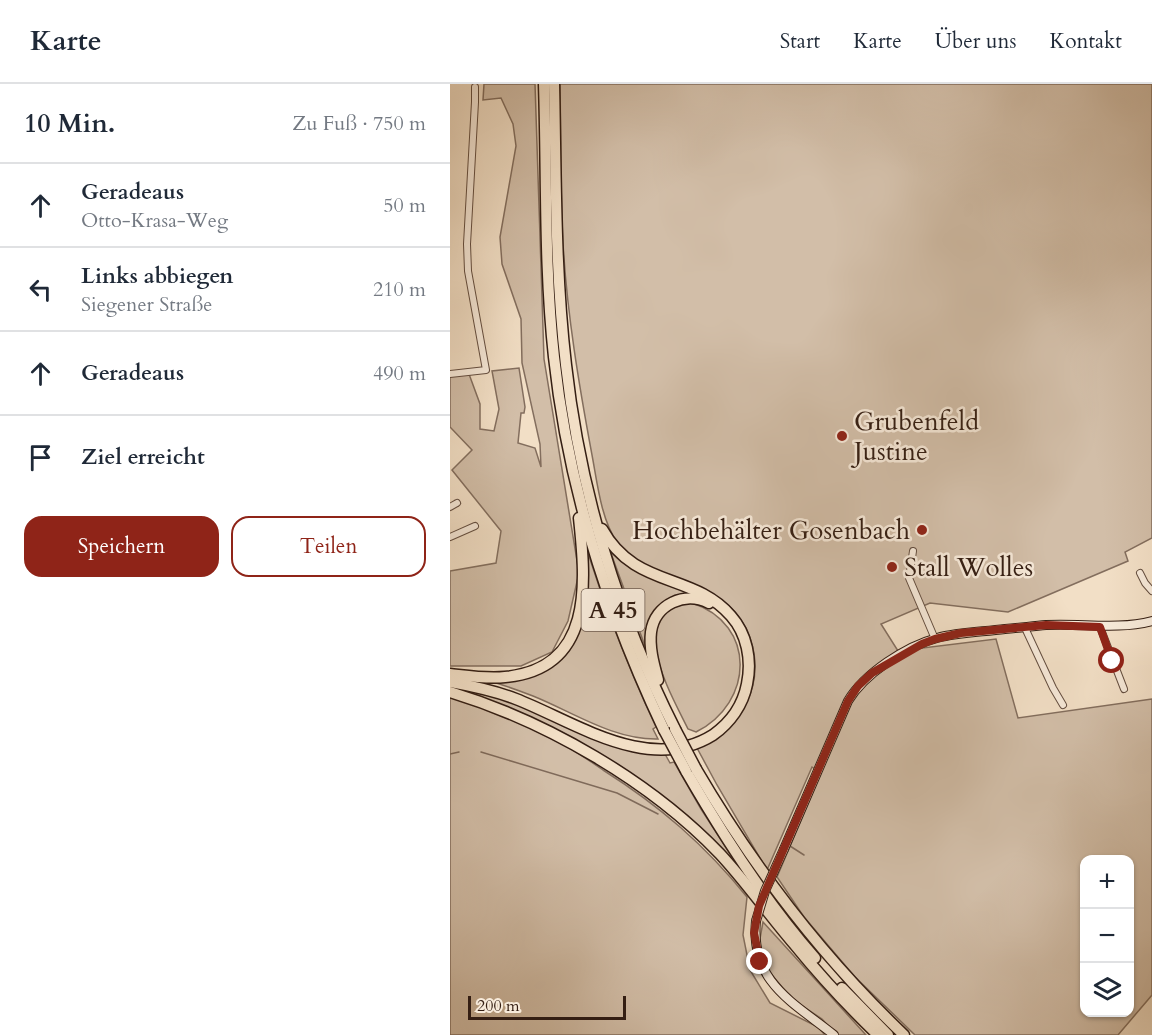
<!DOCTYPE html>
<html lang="de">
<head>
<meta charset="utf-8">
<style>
	body { margin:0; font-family:Cardo,serif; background:#f2f2f3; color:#1f2937 }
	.controls { position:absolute; right:18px; bottom:18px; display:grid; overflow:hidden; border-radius:12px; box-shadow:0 2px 4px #0004 }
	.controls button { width:54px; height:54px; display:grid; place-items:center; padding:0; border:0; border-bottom:2px solid #e0e1e3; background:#fff; color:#1f2937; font:30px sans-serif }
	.scale { position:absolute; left:18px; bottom:15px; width:158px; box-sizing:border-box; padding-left:6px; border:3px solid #341e13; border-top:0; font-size:16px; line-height:21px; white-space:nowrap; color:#341e13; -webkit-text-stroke:4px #f7eada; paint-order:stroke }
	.stop { position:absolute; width:18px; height:18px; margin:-14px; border:4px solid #8f2418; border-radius:50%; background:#fff }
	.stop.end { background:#8f2418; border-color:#fff; box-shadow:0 2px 6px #0008 }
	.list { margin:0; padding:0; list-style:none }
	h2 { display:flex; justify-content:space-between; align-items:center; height:78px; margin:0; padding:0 24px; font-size:26px }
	h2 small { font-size:20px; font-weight:400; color:#747a83 }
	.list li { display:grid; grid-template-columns:39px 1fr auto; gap:18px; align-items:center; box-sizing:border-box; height:84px; padding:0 24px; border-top:2px solid #e0e1e3 }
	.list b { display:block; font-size:22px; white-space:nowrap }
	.list p { margin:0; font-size:20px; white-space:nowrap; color:#747a83 }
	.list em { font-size:20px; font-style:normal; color:#747a83 }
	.actions { display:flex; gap:12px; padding:18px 24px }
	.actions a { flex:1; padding:14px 0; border:2px solid #8f2418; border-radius:18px; text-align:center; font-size:21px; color:#8f2418 }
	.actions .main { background:#8f2418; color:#fff }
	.icon { flex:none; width:33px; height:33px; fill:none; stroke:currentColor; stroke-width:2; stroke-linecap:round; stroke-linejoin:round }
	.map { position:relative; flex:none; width:702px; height:951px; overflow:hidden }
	header { display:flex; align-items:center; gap:36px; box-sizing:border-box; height:84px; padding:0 30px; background:#fff; border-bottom:2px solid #e0e1e3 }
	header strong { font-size:28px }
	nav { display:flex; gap:33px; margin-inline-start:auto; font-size:21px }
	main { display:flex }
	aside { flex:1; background:#fff }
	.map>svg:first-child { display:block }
	.green { fill:#d2bea8; stroke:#836e5e; stroke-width:1.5; fill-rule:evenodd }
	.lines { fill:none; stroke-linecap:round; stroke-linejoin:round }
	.stream { stroke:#7f6a5a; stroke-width:1.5 }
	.street-casing { stroke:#644e40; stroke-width:8 }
	.secondary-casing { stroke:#341e13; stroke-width:10 }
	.highway-casing { stroke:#341e13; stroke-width:13 }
	.street { stroke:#f7eada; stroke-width:6 }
	.secondary { stroke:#f7eada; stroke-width:8 }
	.highway { stroke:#f2dfc6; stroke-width:10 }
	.secondary-bridge-casing { stroke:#341e13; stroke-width:10; stroke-linecap:butt }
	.highway-bridge-casing { stroke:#341e13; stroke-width:13; stroke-linecap:butt }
	.secondary-bridge { stroke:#f7eada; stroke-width:8 }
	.highway-bridge { stroke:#f2dfc6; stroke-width:10 }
	.route { stroke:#8f2418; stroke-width:8 }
	.poi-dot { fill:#8f2418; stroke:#f7eada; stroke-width:2 }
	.labels { text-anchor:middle; stroke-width:5; stroke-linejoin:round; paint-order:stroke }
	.shield { fill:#f7eada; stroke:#6e5b4f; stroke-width:1.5 }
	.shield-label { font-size:24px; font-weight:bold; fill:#341e13 }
	.poi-label { font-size:26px; fill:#341e13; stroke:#f7eada; text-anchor:start }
</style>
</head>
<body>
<header>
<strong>Karte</strong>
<nav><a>Start</a><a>Karte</a><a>Über uns</a><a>Kontakt</a></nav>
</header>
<main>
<aside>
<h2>10 Min.<small>Zu Fuß · 750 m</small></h2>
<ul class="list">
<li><svg class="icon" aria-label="ahead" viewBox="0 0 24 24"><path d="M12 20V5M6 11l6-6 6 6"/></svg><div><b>Geradeaus</b><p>Otto-Krasa-Weg</p></div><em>50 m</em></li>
<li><svg class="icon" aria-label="left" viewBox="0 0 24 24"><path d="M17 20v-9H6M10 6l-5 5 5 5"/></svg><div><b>Links abbiegen</b><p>Siegener Straße</p></div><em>210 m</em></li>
<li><svg class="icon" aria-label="ahead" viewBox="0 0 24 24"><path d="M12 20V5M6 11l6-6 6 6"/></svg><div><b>Geradeaus</b></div><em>490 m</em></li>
<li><svg class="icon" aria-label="arrive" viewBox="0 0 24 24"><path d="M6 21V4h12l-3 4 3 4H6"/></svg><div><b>Ziel erreicht</b></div></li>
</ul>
<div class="actions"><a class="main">Speichern</a><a>Teilen</a></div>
</aside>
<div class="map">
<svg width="702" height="951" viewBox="0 0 702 951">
	<rect width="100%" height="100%" fill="#f2dfc6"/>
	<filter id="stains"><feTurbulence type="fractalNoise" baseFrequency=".00333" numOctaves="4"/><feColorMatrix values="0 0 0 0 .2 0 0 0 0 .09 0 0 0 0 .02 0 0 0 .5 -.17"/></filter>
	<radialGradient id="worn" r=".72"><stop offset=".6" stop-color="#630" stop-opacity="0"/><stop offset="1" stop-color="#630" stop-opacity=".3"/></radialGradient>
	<g class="green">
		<path d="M34,0H85L94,275L129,489L118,537L102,568L71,582H0V487L46,479L51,447L2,386L22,366L0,343V292L19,290L30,320V345L44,347L49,325L42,287L69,284L75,323L74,329H71L68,359L85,364L91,383L90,360L72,279L71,235L52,180L50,153L66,62L63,40L51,14L33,16Z"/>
		<path d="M110,0H702V454L675,468L678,477L558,528L480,519L431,540L448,567L546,555L568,634L702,615V911L668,951H465L405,893L354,833L327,793L371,689L362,683L317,786L267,701L247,664C290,647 315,602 301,557C280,489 202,506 167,458C151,436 147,397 142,371C129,301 117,230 113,159C110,106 111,53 110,0ZM634,776H680V928H634Z"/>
		<path d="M133,453C153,518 177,581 206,643L203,645L208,655C163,656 123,628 83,612C70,607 56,602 43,598L88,587L127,545Z"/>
		<path d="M159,464C183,492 208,497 242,509L199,539L195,562Z"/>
		<path d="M242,519C307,540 304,619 246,648L238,645C221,610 171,526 242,519Z"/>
		<path d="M0,603L33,609L215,670L220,679L224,678L251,725L292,788L177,691Z"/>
		<path d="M0,612C30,623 61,634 90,648C112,658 133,672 153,686C210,722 255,761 297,813L293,851L300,886L320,919L368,943L375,951H0Z"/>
		<path d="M313,838L416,951H387L372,935L342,915L317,885L309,860Z"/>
	</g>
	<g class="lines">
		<g class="stream">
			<path d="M31,668L167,709L208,730"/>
			<path d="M0,670L9,668"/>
			<path d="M340,762L354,771"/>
		</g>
		<g class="street-casing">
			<g id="street">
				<path d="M0,290L36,286L18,187L17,160L25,18V3"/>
				<path d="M0,423L7,419"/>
				<path d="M0,453L25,442"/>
				<path d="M463,467L459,494L485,555"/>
				<path d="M690,489L695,499L702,507"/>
				<path d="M650,543L674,605"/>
				<path d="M575,544L603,604L613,621"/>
			</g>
		</g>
		<g class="secondary-casing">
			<g id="secondary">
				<path d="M334,765L398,617C414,590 456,562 487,554C509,548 532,548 555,545C569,544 583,542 596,541C632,539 667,546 702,537"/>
				<path d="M306,837C300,898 343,918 384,951"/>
			</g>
		</g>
		<g class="highway-casing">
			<g id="highway">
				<path d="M94,0C97,91 94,182 104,273C118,403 158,528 214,646"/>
				<path d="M104,0C106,94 105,188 116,281C130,407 168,532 225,645"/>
				<path d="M0,590C18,592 37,595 55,593C144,585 136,499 129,434"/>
				<path d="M208,596C204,581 199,564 201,548C205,520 235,507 259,519"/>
				<path d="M0,598C22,602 45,607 66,615C125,638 199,691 263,651C280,639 293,621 297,600C302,576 297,550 281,532C243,488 185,505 152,445"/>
				<path d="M0,608C96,637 200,697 270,770C297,799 319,831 345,861C371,893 399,923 428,951"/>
				<path d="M246,685C304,784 371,872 454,951"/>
				<path d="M236,687C274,753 315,817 365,874"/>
				<path d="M392,904L438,951"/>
			</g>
		</g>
		<use href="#street" class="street"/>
		<use href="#secondary" class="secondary"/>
		<use href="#highway" class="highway"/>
		<g class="secondary-bridge-casing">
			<path id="secondary-bridge" d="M306,837L315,807L334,765"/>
		</g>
		<g class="highway-bridge-casing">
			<g id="highway-bridge">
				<path d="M225,645L246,685"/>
				<path d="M214,646L236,687"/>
			</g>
		</g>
		<use href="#secondary-bridge" class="secondary-bridge"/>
		<use href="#highway-bridge" class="highway-bridge"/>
	</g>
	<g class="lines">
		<path class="route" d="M310,878L304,849L309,822L398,617L408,602L422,589L472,560L485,555L511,549L596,541L650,543L662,577"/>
	</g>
	<g class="poi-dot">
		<circle cx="392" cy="352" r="6"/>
		<circle cx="472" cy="446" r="6"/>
		<circle cx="442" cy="483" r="6"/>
	</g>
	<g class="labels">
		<rect class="shield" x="131.5" y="505" width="63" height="42" rx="4.5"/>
		<g class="shield-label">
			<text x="163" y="534">A 45</text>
		</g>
		<g class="poi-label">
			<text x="404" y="346">Grubenfeld<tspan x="404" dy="30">Justine</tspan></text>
			<text x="460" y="455" text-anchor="end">Hochbehälter Gosenbach</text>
			<text x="454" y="492">Stall Wolles</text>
		</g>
	</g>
	<rect width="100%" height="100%" filter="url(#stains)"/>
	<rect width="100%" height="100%" fill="url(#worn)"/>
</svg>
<div class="controls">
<button>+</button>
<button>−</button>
<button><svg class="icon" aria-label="layers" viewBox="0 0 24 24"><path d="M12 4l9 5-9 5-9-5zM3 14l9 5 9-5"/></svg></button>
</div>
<div class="scale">200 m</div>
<div class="stop" style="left:662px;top:577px"></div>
<div class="stop end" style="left:310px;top:878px"></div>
</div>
</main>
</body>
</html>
